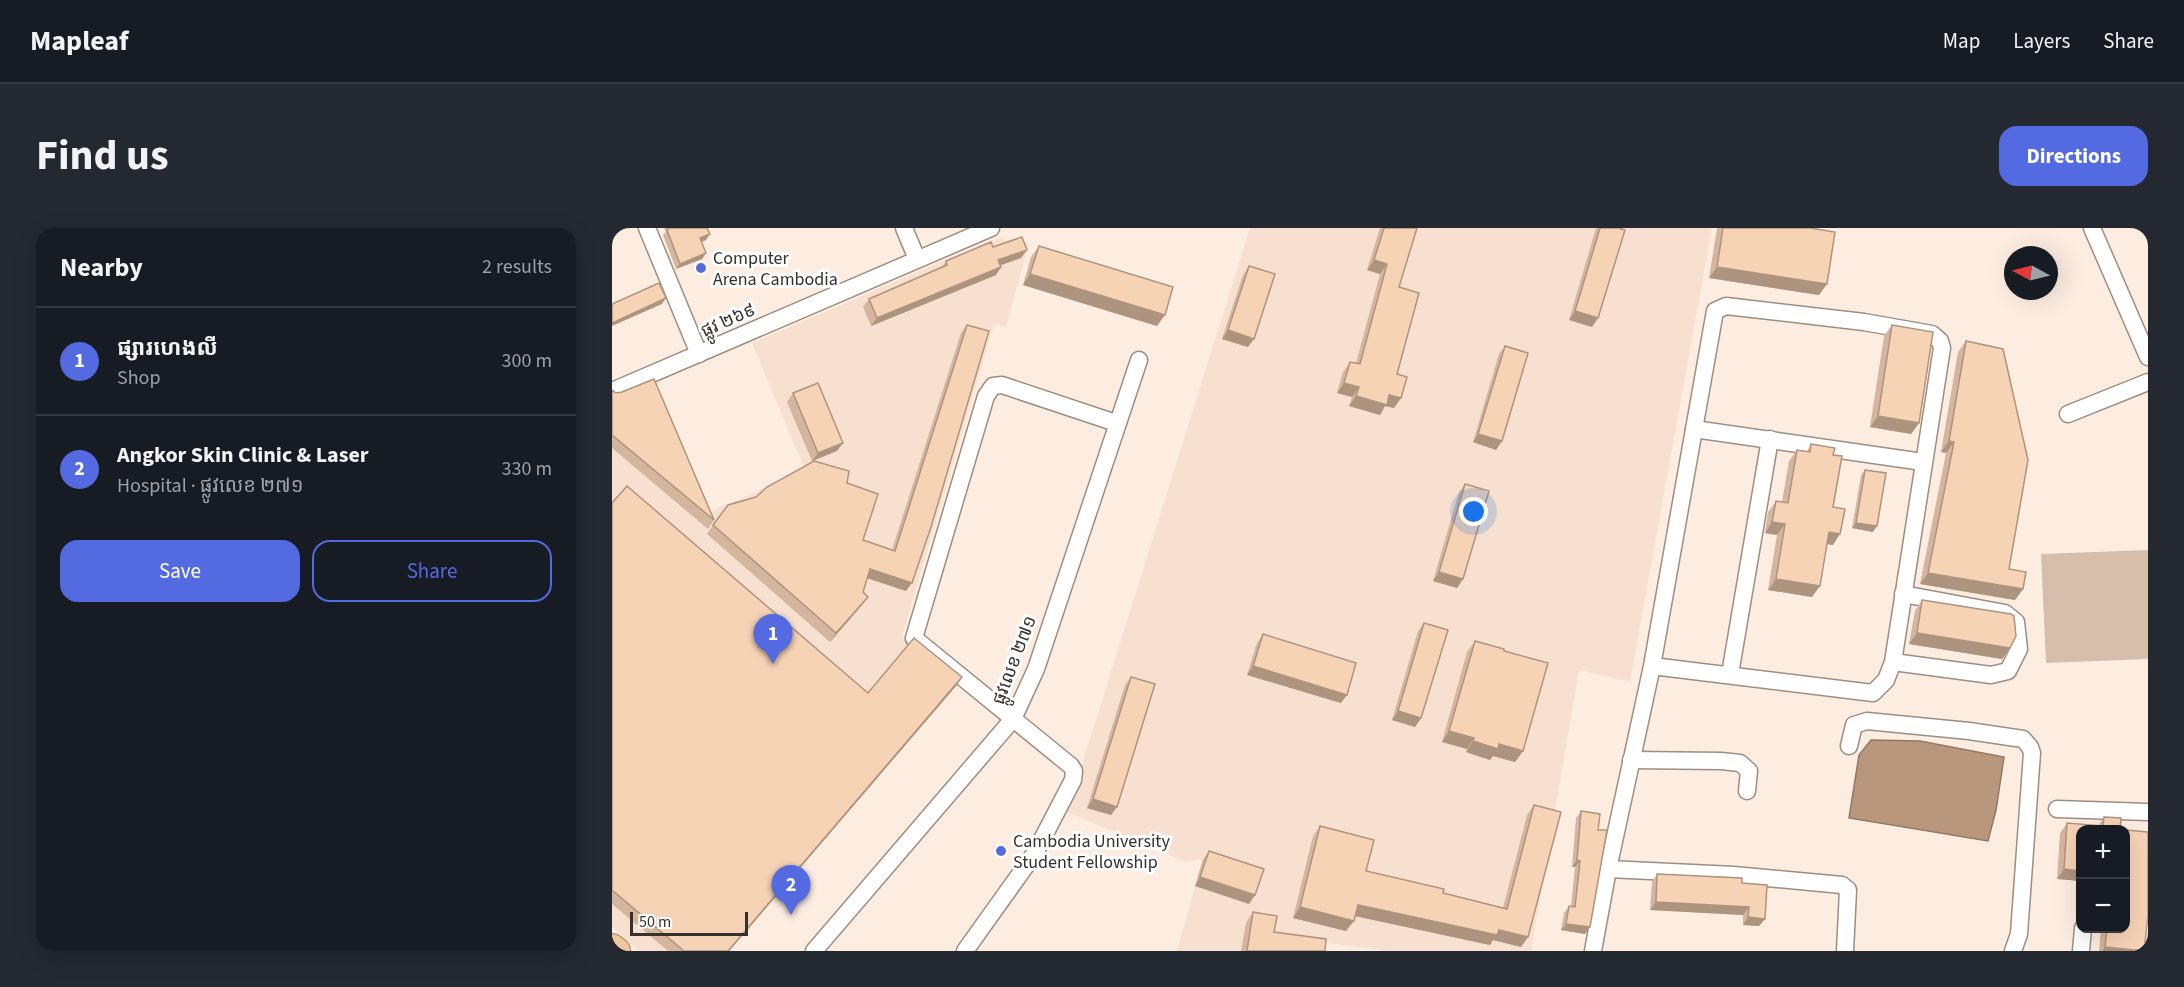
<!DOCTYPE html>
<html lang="en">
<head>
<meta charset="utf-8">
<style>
	body { margin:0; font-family:"Source Sans 3","Noto Sans Khmer",sans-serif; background:#242831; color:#f1f3f6 }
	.controls { position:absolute; right:18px; bottom:18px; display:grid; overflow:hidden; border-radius:12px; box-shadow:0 6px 24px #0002 }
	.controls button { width:54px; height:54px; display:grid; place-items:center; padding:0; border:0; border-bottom:2px solid #363941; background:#171b24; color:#f1f3f6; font:30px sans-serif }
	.compass { position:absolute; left:1392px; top:18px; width:54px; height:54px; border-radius:50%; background:#171b24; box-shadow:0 6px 24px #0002; rotate:277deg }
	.scale { position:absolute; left:18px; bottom:15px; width:118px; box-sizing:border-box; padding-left:6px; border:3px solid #36312c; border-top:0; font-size:16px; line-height:21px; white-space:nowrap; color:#36312c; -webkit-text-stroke:4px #fefefe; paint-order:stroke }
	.you { position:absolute; left:862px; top:284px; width:21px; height:21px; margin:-15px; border:4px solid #fff; border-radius:50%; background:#1a73e8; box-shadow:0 0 0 9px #1a73e833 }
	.badge { display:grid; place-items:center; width:39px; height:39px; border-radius:50%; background:#546ae0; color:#fff; font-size:20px; font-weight:700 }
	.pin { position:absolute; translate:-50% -50px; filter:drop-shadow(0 2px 3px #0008) }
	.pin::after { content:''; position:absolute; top:32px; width:21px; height:18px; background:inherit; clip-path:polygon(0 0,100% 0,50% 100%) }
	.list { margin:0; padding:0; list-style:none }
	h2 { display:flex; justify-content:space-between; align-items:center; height:78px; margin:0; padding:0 24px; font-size:26px }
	h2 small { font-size:20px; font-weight:400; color:#9ea1a6 }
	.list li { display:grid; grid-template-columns:39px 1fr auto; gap:18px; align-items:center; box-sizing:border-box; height:108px; padding:0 24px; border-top:2px solid #363941 }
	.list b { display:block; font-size:22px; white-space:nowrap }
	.list p { margin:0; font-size:20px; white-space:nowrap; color:#9ea1a6 }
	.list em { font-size:20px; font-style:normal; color:#9ea1a6 }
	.actions { display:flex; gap:12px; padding:18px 24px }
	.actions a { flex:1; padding:14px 0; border:2px solid #546ae0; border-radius:18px; text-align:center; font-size:21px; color:#546ae0 }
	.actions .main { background:#546ae0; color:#fff }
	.map { position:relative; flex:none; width:1536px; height:723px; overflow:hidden; border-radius:18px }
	header { display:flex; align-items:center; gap:36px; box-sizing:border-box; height:84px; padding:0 30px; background:#171b24; border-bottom:2px solid #363941 }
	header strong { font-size:28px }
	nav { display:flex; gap:33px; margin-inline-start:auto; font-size:21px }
	.intro { display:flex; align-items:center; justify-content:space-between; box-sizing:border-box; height:144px; padding:0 36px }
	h1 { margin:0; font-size:42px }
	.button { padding:15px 27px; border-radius:18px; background:#546ae0; color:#fff; font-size:21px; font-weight:700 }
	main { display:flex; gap:36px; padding:0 36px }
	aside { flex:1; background:#171b24; border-radius:18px; box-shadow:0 6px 24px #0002 }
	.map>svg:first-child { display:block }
	.built { fill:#f7e0cf }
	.green { fill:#d5beab }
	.water { fill:#b9977c; stroke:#927864; stroke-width:1.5 }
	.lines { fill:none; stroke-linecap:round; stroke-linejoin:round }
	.street-casing { stroke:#9c8e82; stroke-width:19 }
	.primary-casing { stroke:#aa7a4e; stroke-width:28 }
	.street { stroke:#fff; stroke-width:16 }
	.primary { stroke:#f1c7a0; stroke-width:26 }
	.wall { fill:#d4b59d }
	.shaded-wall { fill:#ad947f }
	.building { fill:#f7d3b6; stroke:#ad947f; stroke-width:1.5 }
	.poi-dot { fill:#546ae0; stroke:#fefefe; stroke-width:2 }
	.labels { text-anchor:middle; stroke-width:6; stroke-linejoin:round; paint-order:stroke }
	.poi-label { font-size:18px; fill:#36312c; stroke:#fefefe; text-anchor:start }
	.street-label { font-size:18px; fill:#36312c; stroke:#fefefe }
</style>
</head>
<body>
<header>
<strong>Mapleaf</strong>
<nav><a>Map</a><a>Layers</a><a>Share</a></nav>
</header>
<div class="intro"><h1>Find us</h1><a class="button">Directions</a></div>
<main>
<aside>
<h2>Nearby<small>2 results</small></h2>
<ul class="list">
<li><span class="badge">1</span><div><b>ផ្សារហេងលី</b><p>Shop</p></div><em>300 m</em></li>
<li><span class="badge">2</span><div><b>Angkor Skin Clinic &amp; Laser</b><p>Hospital · ផ្លូវលេខ ២៧១</p></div><em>330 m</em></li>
</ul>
<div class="actions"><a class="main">Save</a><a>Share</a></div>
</aside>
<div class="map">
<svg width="1536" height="723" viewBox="0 0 1536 723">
	<rect width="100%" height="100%" fill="#fdede1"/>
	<g class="built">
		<path d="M638,0H1100L1018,454L967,442L919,723H776L666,708L663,723H565L591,631L574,634L455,584Z"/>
		<path d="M385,10L417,15L394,99L382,96L290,409L345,456L117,723H27L0,699V165L32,151L91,287L193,242L140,115Z"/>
	</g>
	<path class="green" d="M1536,322V431L1434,435L1429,326Z"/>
	<path class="water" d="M1259,512L1308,513L1392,529L1384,582L1376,613L1237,590L1247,527Z"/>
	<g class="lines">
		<g class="street-casing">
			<g id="street">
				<path d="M35,0L87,126"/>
				<path d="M292,0L305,31"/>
				<path d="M1480,0L1536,129"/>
				<path d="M0,163L379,0"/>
				<path d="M1456,186L1536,154"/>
				<path d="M1082,201L1311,234"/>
				<path d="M1281,434L1379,447L1396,443L1407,421L1404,394L1393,385L1291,366"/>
				<path d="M1118,446L1158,211"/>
				<path d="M1237,518L1242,497L1255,493L1357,503L1411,511L1418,519L1420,525L1407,706L1401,723"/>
				<path d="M1019,532L1109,533L1128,535L1137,543L1135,563"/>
				<path d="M1445,581L1536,584"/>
				<path d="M996,641L1122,647L1230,657L1236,662L1233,723"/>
				<path d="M202,723L401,491L424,441L527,132"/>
				<path d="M353,723L423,625L461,552L462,543L459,538L302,410L374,168L381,158L390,157L504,195"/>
				<path d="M981,723L996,641L1040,438L1103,83L1114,78L1252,94L1320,106L1328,113L1330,120L1281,434L1274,452L1261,465L1040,438"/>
				<path d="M1469,723L1471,700"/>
			</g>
		</g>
		<g class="primary-casing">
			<path id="primary" d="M0,719L5,723"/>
		</g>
		<use href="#street" class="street"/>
		<use href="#primary" class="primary"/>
	</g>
	<g class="wall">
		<path d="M52,0H95L94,12L89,14L94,25L90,31L64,41L51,7L54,4Z"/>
		<path d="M768,0H805L787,59L785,146L789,170L782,180L773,178L768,187L737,178L740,169L725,165L731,144L738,134L744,135L768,46L755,42Z"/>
		<path d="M984,0H1010L986,90L980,99L957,92Z"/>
		<path d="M1105,0H1198L1207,67L1097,50Z"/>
		<path d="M427,18L545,98L411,57L419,29Z"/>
		<path d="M381,19L409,30L389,37V39L384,47L259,98L251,79L257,71L329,40L334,33Z"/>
		<path d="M637,38L636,119L610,111L631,47Z"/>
		<path d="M355,97L294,363L255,350L251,364L256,369L250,377L218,414L95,306L101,297L235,255L251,312L280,322L349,105Z"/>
		<path d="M1280,97L1307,195L1299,206L1258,199L1272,108Z"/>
		<path d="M1354,113L1397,341L1411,361L1403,372L1308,356L1334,225L1329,224L1346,124Z"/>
		<path d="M893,118L890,213L884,222L861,214L887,126Z"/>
		<path d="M0,162L102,292L96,301L0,220Z"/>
		<path d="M181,165L225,223L200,233L175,174Z"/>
		<path d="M1199,216L1221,227V317L1215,316L1200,369L1156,362L1165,307L1153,305L1156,284L1164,273L1170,274L1177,233L1185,222L1195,223Z"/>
		<path d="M1253,242L1261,304L1240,300L1249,247Z"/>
		<path d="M853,256L851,351L845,360L821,353L847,264Z"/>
		<path d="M0,275L256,465L350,449L344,458L117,723H56L0,676Z"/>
		<path d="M1310,372L1398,420L1390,431L1297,416L1303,383Z"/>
		<path d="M812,395L809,490L803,499L780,492L806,403Z"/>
		<path d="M651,406L729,475L635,447L645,415Z"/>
		<path d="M863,413L892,423L911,523L903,534L881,528L878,532L854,524L855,521L830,514L855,424Z"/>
		<path d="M519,449L499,587L475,580L513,457Z"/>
		<path d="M922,577L909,719L881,712L878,717L743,688L734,703L681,690L701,608L708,598L754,643L831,665L891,680L915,587Z"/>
		<path d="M969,583L973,706L949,702L952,685L957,678H959L963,639H960L964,590Z"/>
		<path d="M1492,589L1508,602L1468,653L1445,651L1448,605L1455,595L1486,598Z"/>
		<path d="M597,623L643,667L637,676L583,658L591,631Z"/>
		<path d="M1045,646L1130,655L1153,691L1147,698L1131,697V687L1038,682L1040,654Z"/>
		<path d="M641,684L662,704L713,723H629L634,695Z"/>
		<path d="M1489,700H1514L1532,723H1487Z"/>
	</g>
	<g class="shaded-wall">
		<path d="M98,6L94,12L84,16L88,10Z"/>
		<path d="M415,22L409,30L381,40L386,32Z"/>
		<path d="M94,25L90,31L64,41L68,36Z"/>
		<path d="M762,32L775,36L768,46L755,42Z"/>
		<path d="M389,39L384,47L259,98L265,90Z"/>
		<path d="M1105,39L1215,56L1207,67L1097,50Z"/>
		<path d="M418,46L553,87L545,98L411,57Z"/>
		<path d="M54,70L50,76L0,98V95Z"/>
		<path d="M963,83L986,90L980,99L957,92Z"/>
		<path d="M616,102L642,111L636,119L610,111Z"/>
		<path d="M732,155L747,159L740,169L725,165Z"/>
		<path d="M777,167L789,170L782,180L773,178L768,187L737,178L744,168Z"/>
		<path d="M1266,188L1307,195L1299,206L1258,199Z"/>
		<path d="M866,206L890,213L884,222L861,214Z"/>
		<path d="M1337,213L1342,214L1334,225L1329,224Z"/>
		<path d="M231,215L225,223L200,233L206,225Z"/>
		<path d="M1160,294L1173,296L1165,307L1153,305Z"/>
		<path d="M1244,295L1265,298L1261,304L1240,300Z"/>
		<path d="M1217,304L1228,306L1221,317L1209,315Z"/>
		<path d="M258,341L300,355L294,363L252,349Z"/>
		<path d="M827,344L851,351L845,360L821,353Z"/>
		<path d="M1316,345L1411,361L1403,372L1308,356Z"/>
		<path d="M1164,351L1208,358L1200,369L1156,362Z"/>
		<path d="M256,369L250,377L218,414L224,405Z"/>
		<path d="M1305,405L1398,420L1390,431L1297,416Z"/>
		<path d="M641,438L735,467L729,475L635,447Z"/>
		<path d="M350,449L344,458L117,723H116Z"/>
		<path d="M786,483L809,490L803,499L780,492Z"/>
		<path d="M837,503L862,510L855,521L830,514Z"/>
		<path d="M861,513L887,516L911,523L903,534L881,528L878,532L854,524Z"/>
		<path d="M481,571L505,579L499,587L475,580Z"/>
		<path d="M965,632L968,633L963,639H960Z"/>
		<path d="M1452,641L1468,643V653L1445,651Z"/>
		<path d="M588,649L643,667L637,676L583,658Z"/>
		<path d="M1044,674L1137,679L1131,687L1038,682Z"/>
		<path d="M746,677L887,702L916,709L909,719L881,712L878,717L738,687Z"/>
		<path d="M688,679L742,693L734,703L681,690Z"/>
		<path d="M1136,689L1153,691L1147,698L1131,697Z"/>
		<path d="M954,696L978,699L973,706L949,702Z"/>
		<path d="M1493,719L1532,723H1490Z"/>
	</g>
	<g class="building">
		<path d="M58,0H95L98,6L88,10L94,25L68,36L55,2Z"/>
		<path d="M772,0H805L787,59L807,65L785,146L795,149L789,170L777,167L775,177L744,168L747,159L732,155L738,134L748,136L775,36L762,32Z"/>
		<path d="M988,0H1010L1009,1L1013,2L986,90L963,83Z"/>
		<path d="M1111,0H1198L1223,4L1215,56L1105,39Z"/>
		<path d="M410,9L415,22L386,32L389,39L265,90L257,71L335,37L334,33L379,14L381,19Z"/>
		<path d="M427,18L561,59L553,87L418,46Z"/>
		<path d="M637,38L663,46L642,111L616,102Z"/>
		<path d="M47,55L54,70L0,95V76Z"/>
		<path d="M355,97L377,103L319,299L300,355L258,341L251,364L256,369L224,405L101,297L116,277L144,269L155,259L202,233L237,243L235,255L266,266L251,312L283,323Z"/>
		<path d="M1280,97L1321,104L1307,195L1266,188Z"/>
		<path d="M1354,113L1391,121L1416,232L1397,341L1414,344L1411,361L1316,345L1342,214L1337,213Z"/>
		<path d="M893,118L916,125L890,213L866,206Z"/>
		<path d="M42,151L102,292L0,207V162L4,165L10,164Z"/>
		<path d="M206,155L231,215L206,225L181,165Z"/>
		<path d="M1199,216L1223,220L1221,227L1230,228L1221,279L1233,281L1228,306L1217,304L1208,358L1164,351L1173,296L1160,294L1164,273L1176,275L1185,222L1198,224Z"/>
		<path d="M1253,242L1274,245L1265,298L1244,295Z"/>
		<path d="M853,256L877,263L851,351L827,344Z"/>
		<path d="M15,258L256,465L302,410L350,449L116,723H72L0,662V275Z"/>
		<path d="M1310,372L1399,386L1402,388L1404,408L1398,420L1305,405Z"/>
		<path d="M812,395L836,402L809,490L786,483Z"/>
		<path d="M651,406L744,435L735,467L641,438Z"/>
		<path d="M863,413L892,421V423L936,435L911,523L887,516L886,521L861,513L862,510L837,503Z"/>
		<path d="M519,449L543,456L505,579L481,571Z"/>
		<path d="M922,577L949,584L916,709L887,702L885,707L746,677L742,693L688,679L708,598L762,612L754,643L832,661L831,665L895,681Z"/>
		<path d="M969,583L988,586L986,602H995L978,699L954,696L957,678L963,679L968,633L965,632Z"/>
		<path d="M1492,589L1509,590L1508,602H1468V643L1452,641L1455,595L1491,598Z"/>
		<path d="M1514,602L1536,604V687L1532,723L1493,719L1495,700H1514Z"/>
		<path d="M597,623L652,641L643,667L588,649Z"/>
		<path d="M1045,646L1130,650V655L1155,657L1153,691L1136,689L1137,679L1044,674Z"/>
		<path d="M641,684L665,688L662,704L714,711L713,723H635Z"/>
	</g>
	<g class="poi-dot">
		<circle cx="89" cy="40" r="6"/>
		<circle cx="389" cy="623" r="6"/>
	</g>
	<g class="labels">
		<g class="poi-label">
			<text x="101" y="36">Computer<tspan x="101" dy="21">Arena Cambodia</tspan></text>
			<text x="401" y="619">Cambodia University<tspan x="401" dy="21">Student Fellowship</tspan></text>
		</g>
		<g class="street-label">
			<text transform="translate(116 92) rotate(-24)" y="6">ផ្លូវ ២៦៩</text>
			<text transform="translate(402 432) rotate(-69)" y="6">ផ្លូវលេខ ២៧១</text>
		</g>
	</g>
</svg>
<div class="controls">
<button>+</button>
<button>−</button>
</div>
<svg class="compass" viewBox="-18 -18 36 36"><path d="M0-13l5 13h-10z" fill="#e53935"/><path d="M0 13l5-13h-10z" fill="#9ea1a6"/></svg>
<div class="scale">50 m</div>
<div class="you"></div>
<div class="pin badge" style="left:161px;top:436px">1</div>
<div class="pin badge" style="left:179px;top:687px">2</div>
</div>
</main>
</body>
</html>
